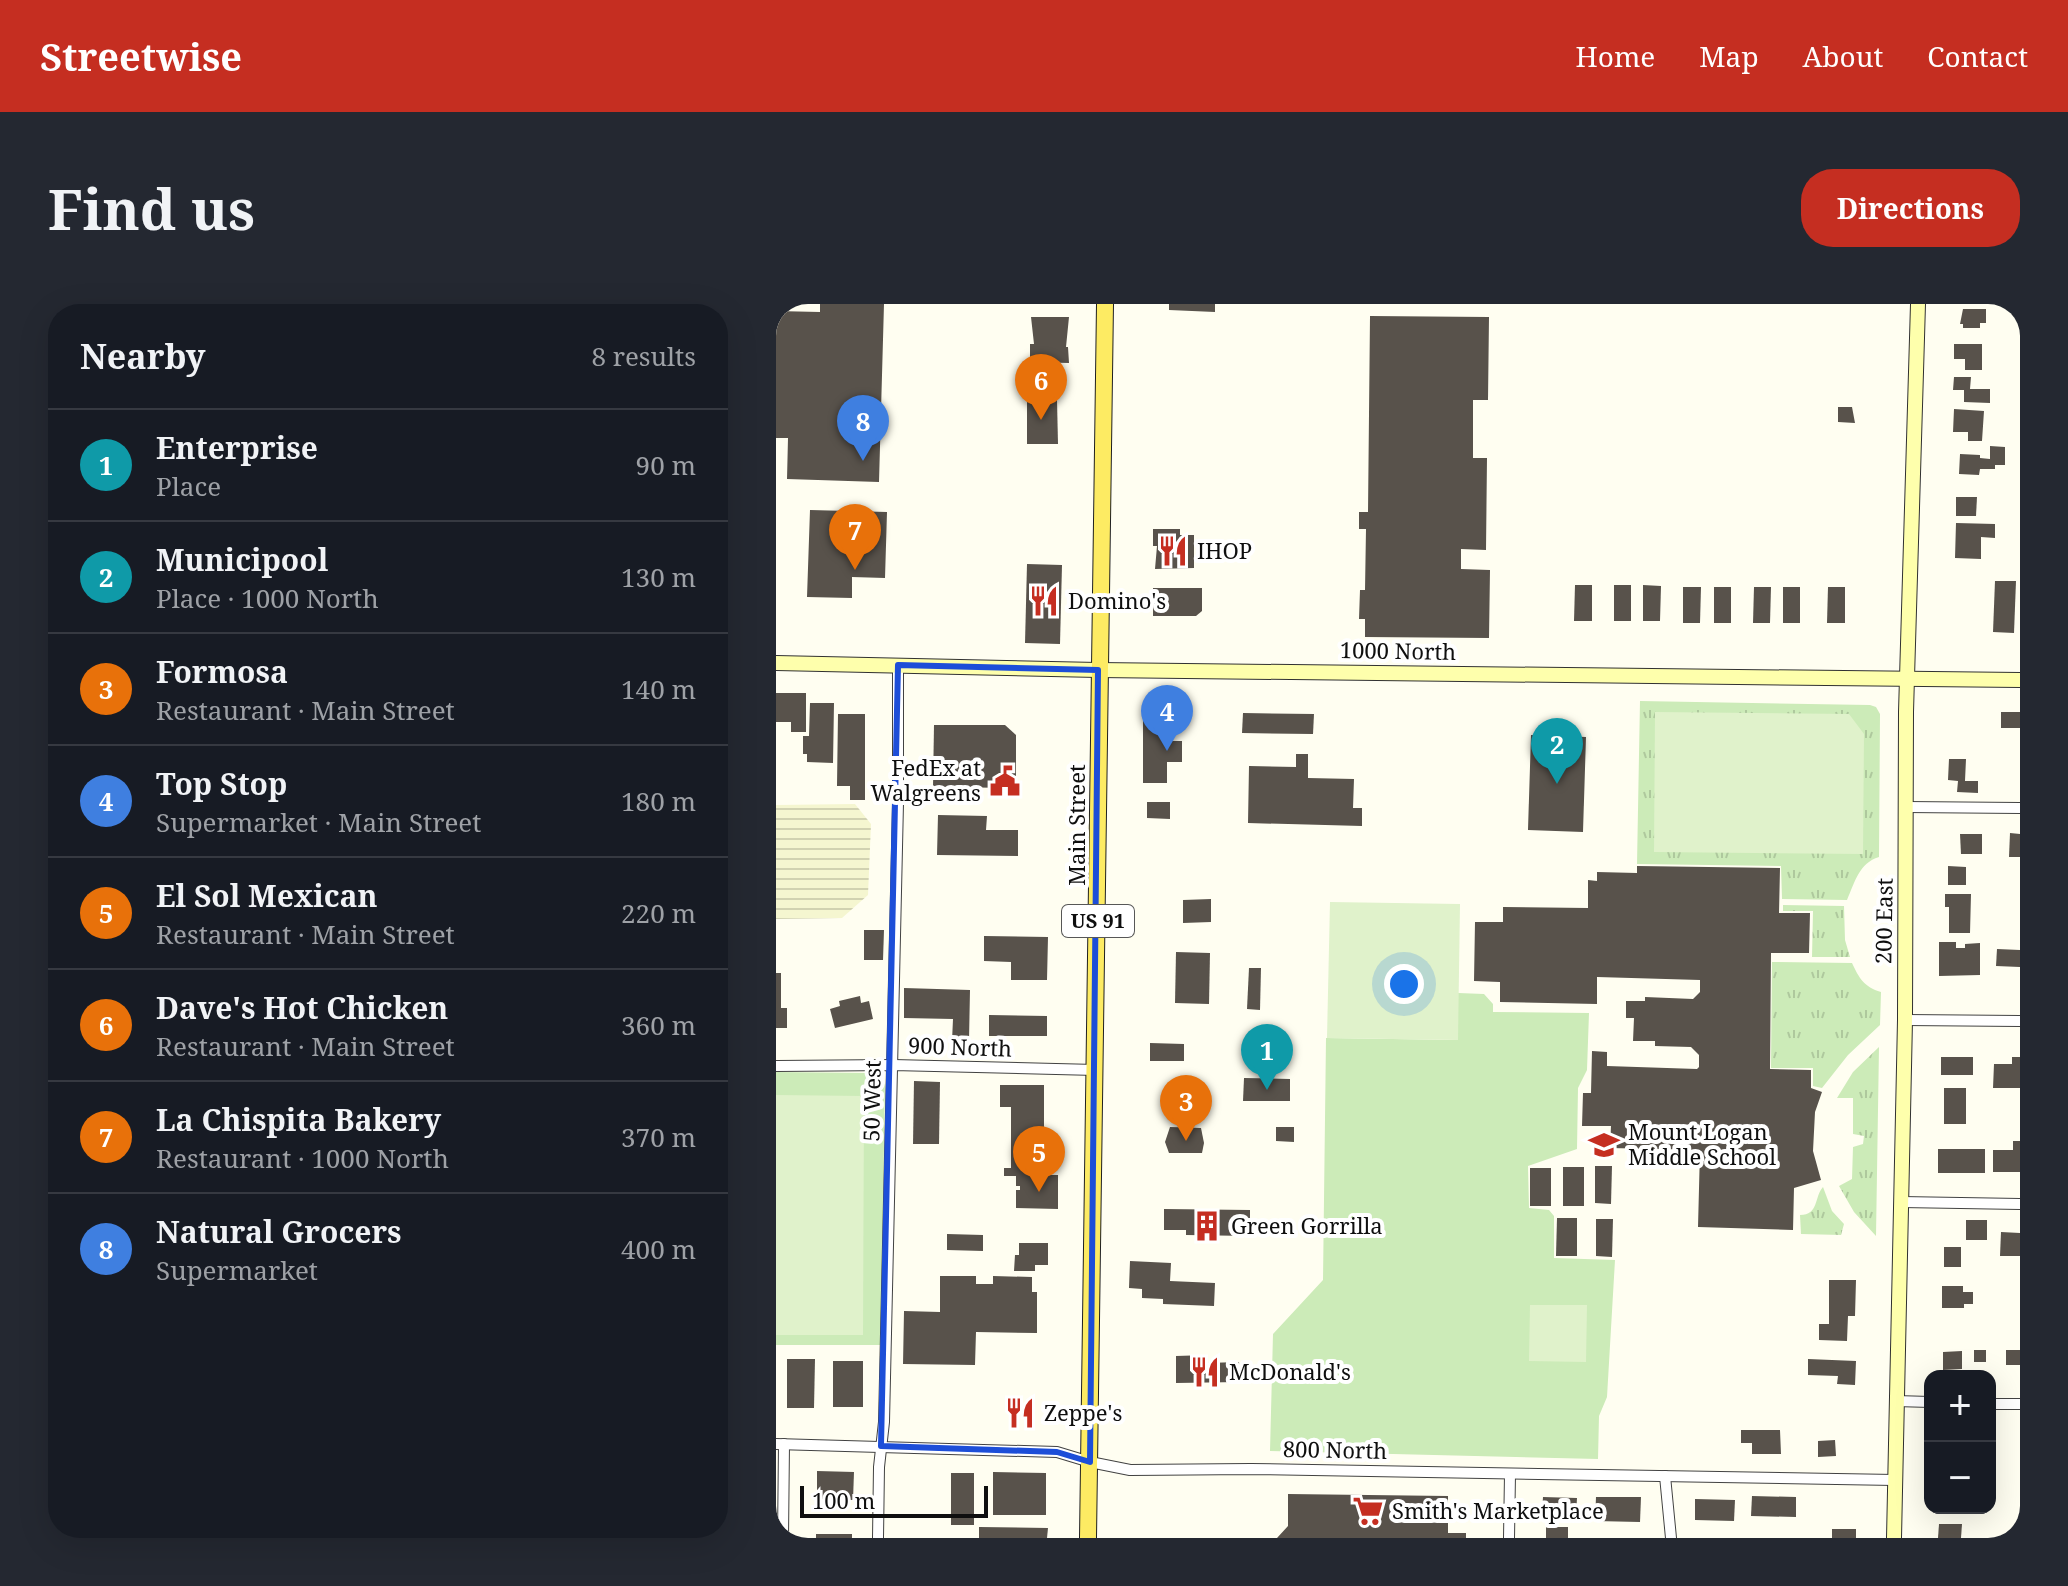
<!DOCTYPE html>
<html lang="en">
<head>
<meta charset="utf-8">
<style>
	body { margin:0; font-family:"Noto Serif",serif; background:#242831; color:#f1f3f6 }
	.controls { position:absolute; right:24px; bottom:24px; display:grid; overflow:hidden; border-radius:16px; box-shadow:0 8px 32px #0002 }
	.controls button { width:72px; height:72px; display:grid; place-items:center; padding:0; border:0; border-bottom:2px solid #363941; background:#171b24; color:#f1f3f6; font:40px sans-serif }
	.scale { position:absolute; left:24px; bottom:20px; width:188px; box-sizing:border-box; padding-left:8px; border:4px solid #0f0f0f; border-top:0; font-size:22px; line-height:28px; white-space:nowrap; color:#0f0f0f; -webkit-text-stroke:6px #fff; paint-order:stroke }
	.you { position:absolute; left:628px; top:680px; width:28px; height:28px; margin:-20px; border:6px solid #fff; border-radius:50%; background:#1a73e8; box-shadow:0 0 0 12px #1a73e833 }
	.badge { display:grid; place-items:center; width:52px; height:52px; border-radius:50%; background:#c52e21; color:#fff; font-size:26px; font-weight:700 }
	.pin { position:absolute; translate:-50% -66px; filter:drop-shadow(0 2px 4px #0008) }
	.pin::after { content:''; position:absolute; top:42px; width:28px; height:24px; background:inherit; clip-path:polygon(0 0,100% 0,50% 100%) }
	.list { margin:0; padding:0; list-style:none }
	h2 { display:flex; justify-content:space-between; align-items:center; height:104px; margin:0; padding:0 32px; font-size:34px }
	h2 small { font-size:26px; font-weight:400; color:#9ea1a6 }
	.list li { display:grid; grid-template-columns:52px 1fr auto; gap:24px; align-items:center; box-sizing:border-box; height:112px; padding:0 32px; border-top:2px solid #363941 }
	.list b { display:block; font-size:30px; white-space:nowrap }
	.list p { margin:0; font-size:26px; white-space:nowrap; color:#9ea1a6 }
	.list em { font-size:26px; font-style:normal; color:#9ea1a6 }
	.map { position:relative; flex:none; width:1244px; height:1234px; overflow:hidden; border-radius:32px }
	header { display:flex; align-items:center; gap:48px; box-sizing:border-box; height:112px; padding:0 40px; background:#c52e21; color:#fff }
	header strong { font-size:38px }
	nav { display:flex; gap:44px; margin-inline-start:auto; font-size:28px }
	.intro { display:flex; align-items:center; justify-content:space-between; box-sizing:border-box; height:192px; padding:0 48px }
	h1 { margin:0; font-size:56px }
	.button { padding:20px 36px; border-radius:32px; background:#c52e21; color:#fff; font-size:28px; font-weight:700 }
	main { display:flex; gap:48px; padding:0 48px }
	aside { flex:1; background:#171b24; border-radius:32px; box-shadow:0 8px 32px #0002 }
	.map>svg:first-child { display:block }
	.farmland { fill:url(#farmland-rules) }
	.grass { fill:url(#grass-tufts) }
	.park { fill:#ccebb8 }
	.pitch { fill:#e0f2cb }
	.building { fill:#58524b }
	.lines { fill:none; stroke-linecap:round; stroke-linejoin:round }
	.street-casing { stroke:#424242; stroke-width:12 }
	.secondary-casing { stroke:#313131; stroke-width:16 }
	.primary-casing { stroke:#202020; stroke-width:18 }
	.street { stroke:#fff; stroke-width:10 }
	.secondary { stroke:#feffac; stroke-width:14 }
	.primary { stroke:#fdeb63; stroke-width:16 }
	.marked { fill:none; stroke:#1d4ed8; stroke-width:6; stroke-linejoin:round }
	.labels { text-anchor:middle; stroke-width:8; stroke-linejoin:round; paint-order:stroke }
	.shield { fill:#fff; stroke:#575757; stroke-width:2 }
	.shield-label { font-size:20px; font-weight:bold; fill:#0f0f0f }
	.poi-label { font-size:22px; fill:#0f0f0f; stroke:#fff; text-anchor:start }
	.street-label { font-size:22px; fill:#0f0f0f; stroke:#fff }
</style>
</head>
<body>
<header>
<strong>Streetwise</strong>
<nav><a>Home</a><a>Map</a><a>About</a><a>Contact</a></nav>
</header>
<div class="intro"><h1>Find us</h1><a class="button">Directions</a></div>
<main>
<aside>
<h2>Nearby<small>8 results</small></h2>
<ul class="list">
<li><span class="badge" style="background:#0f9aa8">1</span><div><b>Enterprise</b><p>Place</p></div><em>90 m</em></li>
<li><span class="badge" style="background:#0f9aa8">2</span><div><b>Municipool</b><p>Place · 1000 North</p></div><em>130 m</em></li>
<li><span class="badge" style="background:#e8710a">3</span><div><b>Formosa</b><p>Restaurant · Main Street</p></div><em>140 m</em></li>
<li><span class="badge" style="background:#3f7fe0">4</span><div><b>Top Stop</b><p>Supermarket · Main Street</p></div><em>180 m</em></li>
<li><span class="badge" style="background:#e8710a">5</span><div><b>El Sol Mexican</b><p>Restaurant · Main Street</p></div><em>220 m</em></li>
<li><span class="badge" style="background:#e8710a">6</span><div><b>Dave's Hot Chicken</b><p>Restaurant · Main Street</p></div><em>360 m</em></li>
<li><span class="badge" style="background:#e8710a">7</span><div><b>La Chispita Bakery</b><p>Restaurant · 1000 North</p></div><em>370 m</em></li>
<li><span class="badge" style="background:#3f7fe0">8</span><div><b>Natural Grocers</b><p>Supermarket</p></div><em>400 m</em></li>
</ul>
</aside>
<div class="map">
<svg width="1244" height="1234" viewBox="0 0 1244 1234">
	<defs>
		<pattern id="farmland-rules" width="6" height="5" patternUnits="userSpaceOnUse" patternTransform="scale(2)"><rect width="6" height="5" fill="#f5f6d0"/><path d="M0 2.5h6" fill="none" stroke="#d1d2b1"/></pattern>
		<pattern id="grass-tufts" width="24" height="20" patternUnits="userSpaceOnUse" patternTransform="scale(2)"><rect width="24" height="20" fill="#ccebb8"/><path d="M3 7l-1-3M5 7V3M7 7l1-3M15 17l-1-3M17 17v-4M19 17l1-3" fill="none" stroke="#aec89d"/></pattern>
	</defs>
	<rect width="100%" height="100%" fill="#fffef1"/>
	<path class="farmland" d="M79,500L95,520L92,591L66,614L0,615V501Z"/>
	<g class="grass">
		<path d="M864,397L1094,401L1100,403L1104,410L1103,553C1083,559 1079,578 1071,596L1006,595L1005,562L861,560Z"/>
		<path d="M1007,601L1068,602L1069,636L1074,653H1036L1037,607H1007Z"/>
		<path d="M996,658L1076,659C1083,674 1088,683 1105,688L1104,721L1072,751L1046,784L1037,782V764H995Z"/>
		<path d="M1103,743L1100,932L1078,908L1063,882L1076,875L1077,843L1087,840L1088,832L1077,830V794H1061L1077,768Z"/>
		<path d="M1047,883L1056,907L1068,920L1065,931L1025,930L1024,911C1043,911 1038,893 1047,883Z"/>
	</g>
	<g class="park">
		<path d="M682,689L708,690L717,700V708L813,709L811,766L802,784L801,845L752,862L753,904L773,906L778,912V954L839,956L831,1093L823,1112L822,1155L494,1147L497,1030L547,976L550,734L681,736Z"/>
		<path d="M0,768L91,769L104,773L109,781L105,1041H0Z"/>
	</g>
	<g class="pitch">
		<path d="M879,408L1073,410L1088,430L1087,550L878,548Z"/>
		<path d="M554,598L684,600L682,736L551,734Z"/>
		<path d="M0,791L88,792L87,1031H0Z"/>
		<path d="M754,1001H811L810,1058L753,1057Z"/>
	</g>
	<g class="building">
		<path d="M44,0H108L103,178L11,175L12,134H0V7L44,8Z"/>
		<path d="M393,0H439V8L393,6Z"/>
		<path d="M1187,5H1210V19H1204V24H1187V20H1184Z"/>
		<path d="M594,12L713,13L712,96H697V154H711L710,246L685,245V265L714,266L713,334L589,333V315H583L584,286H589L590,225H583V208H592Z"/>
		<path d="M255,13H293L290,43H292L293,59L254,58V40H258Z"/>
		<path d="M1178,40H1206V66H1189V55H1178Z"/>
		<path d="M1178,73H1195L1194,85H1214V99L1188,98V86H1177Z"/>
		<path d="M251,96H281L282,140H251Z"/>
		<path d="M1062,103H1076L1079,119L1062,118Z"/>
		<path d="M1178,105L1208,107L1206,137H1192V128H1177Z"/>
		<path d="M1214,142L1229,143V161H1219V165H1204L1203,171L1183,170L1184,150L1204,151V154L1214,155Z"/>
		<path d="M1180,193H1201L1200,212H1180Z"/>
		<path d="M34,206L111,208L109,274L76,273V294L31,293Z"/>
		<path d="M1180,219L1219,220V234L1205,233V255L1179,254Z"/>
		<path d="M377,225H404V231H418V264L379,265L381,242H377Z"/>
		<path d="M251,260L286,261L284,340L249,339Z"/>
		<path d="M1219,277H1240L1238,329L1217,328Z"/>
		<path d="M799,281H816V317H798Z"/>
		<rect x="838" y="281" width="17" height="36"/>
		<path d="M867,281L885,282L884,317H867Z"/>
		<path d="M907,283H925L924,319H907Z"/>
		<rect x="938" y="283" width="17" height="36"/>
		<path d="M978,283H995L994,319H977Z"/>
		<rect x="1007" y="283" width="17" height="36"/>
		<path d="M1052,283H1069V319H1051Z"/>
		<path d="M377,284H426V307L420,312H377Z"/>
		<path d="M0,389H30V428H15V418H0Z"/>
		<path d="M34,399H58L57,459L31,458V450H27V432H33Z"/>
		<rect x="1225" y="408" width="19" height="16"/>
		<path d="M467,409L538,410L537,430L466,429Z"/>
		<path d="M62,410H89V496H74V482H61Z"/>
		<path d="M367,411H391V437H406V458H391V479H367Z"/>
		<path d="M158,421H229L240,431V484L157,483Z"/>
		<path d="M755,431L810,433L807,528L752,526Z"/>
		<path d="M520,450H532V474L578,475L577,504H586V522L472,519L473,462L520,463Z"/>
		<path d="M1173,455H1190L1189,477H1202V489L1181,488L1182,477L1172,476Z"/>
		<path d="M371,498H394V515L371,514Z"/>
		<path d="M162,511L211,512L210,526H242V552L161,551Z"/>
		<path d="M1234,529L1244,530V553H1233Z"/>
		<path d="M1184,530H1206V550H1185Z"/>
		<path d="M861,562L1004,564L1003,609H1034L1033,649H995L994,765L1035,766V784L1046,788L1039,808L1037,847L1045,876L1018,884L1017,926L922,923L924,846L834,844L835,822H806L807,789H815L816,747L831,748V762L921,765L923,763V751L915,743L879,742V737H857L858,714H850V697H869V693L917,695L924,688V676L821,673V700L724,698V678L698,677L699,618H727V603L812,604V576L821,577V568L861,569Z"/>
		<path d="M1172,562L1190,563V581H1172Z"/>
		<path d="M1169,590H1195L1194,629H1173V603H1169Z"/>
		<path d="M435,595V618L407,619V596Z"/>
		<path d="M88,626H108L107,656H88Z"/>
		<path d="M208,632L272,633L271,676H235V658L208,657Z"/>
		<path d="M1163,638H1180V644H1189V640L1204,639V671L1163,672Z"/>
		<path d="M1221,645L1244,646V663L1220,662Z"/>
		<path d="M400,648L434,649L433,700L399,699Z"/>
		<path d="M473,664H485L484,706L471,705Z"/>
		<path d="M0,669H5V704H11V724H0Z"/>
		<path d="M128,684L194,686L193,737H176L177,715L128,714Z"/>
		<path d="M84,692L85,699L93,697L97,715L59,724L54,705L64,702L63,697Z"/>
		<path d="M213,711L271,712V732H213Z"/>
		<path d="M374,739L408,740V757H374Z"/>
		<rect x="1165" y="753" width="32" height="18"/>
		<path d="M1236,753H1244V784H1217L1218,760H1236Z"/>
		<path d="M468,774L514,775V797H467Z"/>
		<path d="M138,777L164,778L163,840H137Z"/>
		<path d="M224,781H268V871H282V905L240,904V886H244V882H240V872H228V864H235V803H224Z"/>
		<rect x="1168" y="784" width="22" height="36"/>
		<path d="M394,823L425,824L428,839L426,849H393L389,838Z"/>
		<path d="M500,823H518V838L500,837Z"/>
		<path d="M1237,837H1244V868H1217V846H1237Z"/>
		<rect x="1162" y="845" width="47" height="24"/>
		<path d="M819,862H836L835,900L819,899Z"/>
		<rect x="787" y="863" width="21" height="39"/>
		<rect x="754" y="864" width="21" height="38"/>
		<path d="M388,905L474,906V932L410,931V926H388Z"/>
		<path d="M781,914H801V952H780Z"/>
		<path d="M820,915H837L836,953L820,952Z"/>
		<rect x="1190" y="916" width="21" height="20"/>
		<path d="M1225,928L1244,929V952H1224Z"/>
		<path d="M171,930L207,931V947L171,946Z"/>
		<path d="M243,939H272V961H259V967H238L239,951H243Z"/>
		<rect x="1168" y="943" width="17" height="20"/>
		<path d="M354,957L395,959L394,977L439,979L438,1002L387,1000V995L366,994V985L353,984Z"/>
		<path d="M164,972H200V980H217V972L256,973V988H261V1029L200,1028L199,1061L127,1060L128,1007L164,1008Z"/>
		<path d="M1053,976H1080L1079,1012H1072L1071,1037L1043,1036V1020H1053Z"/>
		<path d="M1166,982H1187V988H1197V1000H1188V1004H1166Z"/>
		<rect x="1198" y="1046" width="12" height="12"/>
		<rect x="1230" y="1046" width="14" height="15"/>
		<path d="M1186,1047V1065L1167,1066V1048Z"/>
		<path d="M431,1051V1059L463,1058L464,1078L400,1079V1052Z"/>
		<path d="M11,1055H39L38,1104H11Z"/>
		<path d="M1032,1055L1080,1057L1079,1081L1061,1080L1062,1072L1032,1071Z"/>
		<rect x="57" y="1057" width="30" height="46"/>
		<path d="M965,1126H1004L1005,1150H976V1139H965Z"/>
		<path d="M1059,1136L1060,1152L1042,1153V1137Z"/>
		<path d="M41,1167L78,1168L77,1196L41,1195Z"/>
		<path d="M217,1168L270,1169V1211H217Z"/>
		<rect x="175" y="1169" width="23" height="52"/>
		<path d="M512,1190L672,1192V1229H690V1234H501L512,1222Z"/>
		<path d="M976,1192L1020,1193V1213L975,1212Z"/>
		<path d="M767,1193L801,1194L800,1212L766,1211Z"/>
		<path d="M820,1193H865L864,1218L819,1217Z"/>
		<path d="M919,1195L959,1196L958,1217L919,1216Z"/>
		<path d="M1163,1220H1186L1185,1234H1162Z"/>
		<path d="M203,1223L272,1224L271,1234H203Z"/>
		<rect x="770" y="1223" width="22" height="11"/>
		<rect x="1056" y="1225" width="24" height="9"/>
		<rect x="40" y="1230" width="36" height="4"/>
	</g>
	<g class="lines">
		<g class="street-casing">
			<g id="street">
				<path d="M1130,503L1244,504"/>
				<path d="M1129,716L1244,717"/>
				<path d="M0,762L117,761L320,766"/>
				<path d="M1125,898L1244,900"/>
				<path d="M1120,1097L1154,1098"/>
				<path d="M1214,1100H1244"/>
				<path d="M0,1140L281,1148L314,1158L354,1166L475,1165L1119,1176"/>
				<path d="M889,1172L895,1234"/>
				<path d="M7,1234L8,1140"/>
				<path d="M102,1234L103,1163L108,1118L122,499V361"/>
				<path d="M733,1234L734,1170"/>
			</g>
		</g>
		<g class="secondary-casing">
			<g id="secondary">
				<path d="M0,359L322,366L1244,376"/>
				<path d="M1118,1234L1129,716L1130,408L1142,0"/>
			</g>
		</g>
		<g class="primary-casing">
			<path id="primary" d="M312,1234L329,0"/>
		</g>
		<use href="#street" class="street"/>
		<use href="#secondary" class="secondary"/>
		<use href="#primary" class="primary"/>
	</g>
	<path class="marked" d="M122,361L322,366L314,1158L281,1148L105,1142Z"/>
	<defs>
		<g id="restaurant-bare" transform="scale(2.4)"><path d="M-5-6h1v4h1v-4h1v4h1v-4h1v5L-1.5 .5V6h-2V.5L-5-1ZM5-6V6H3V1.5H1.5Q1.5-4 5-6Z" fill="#c52e21" stroke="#fff" stroke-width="2.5" paint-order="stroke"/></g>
		<g id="civic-bare" transform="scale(2.4)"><path d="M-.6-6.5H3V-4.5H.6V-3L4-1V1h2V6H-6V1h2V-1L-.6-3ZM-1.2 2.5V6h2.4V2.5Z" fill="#c52e21" stroke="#fff" stroke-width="2.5" paint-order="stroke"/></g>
		<g id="school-bare" transform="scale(2.4)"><path d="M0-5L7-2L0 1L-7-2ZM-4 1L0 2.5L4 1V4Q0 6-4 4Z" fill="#c52e21" stroke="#fff" stroke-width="2.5" paint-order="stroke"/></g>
		<g id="building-bare" transform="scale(2.4)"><path d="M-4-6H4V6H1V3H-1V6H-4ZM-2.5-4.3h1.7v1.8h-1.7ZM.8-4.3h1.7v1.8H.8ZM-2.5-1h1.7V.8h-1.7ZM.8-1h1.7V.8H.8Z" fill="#c52e21" stroke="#fff" stroke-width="2.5" paint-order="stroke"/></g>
		<g id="supermarket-bare" transform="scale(2.4)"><path d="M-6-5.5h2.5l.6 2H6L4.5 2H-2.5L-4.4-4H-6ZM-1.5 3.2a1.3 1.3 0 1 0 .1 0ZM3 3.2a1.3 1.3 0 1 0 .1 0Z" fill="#c52e21" stroke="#fff" stroke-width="2.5" paint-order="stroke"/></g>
	</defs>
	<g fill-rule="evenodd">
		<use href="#restaurant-bare" x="397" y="247"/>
		<use href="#restaurant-bare" x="268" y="297"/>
		<use href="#civic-bare" x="229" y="477"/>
		<use href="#school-bare" x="828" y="841"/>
		<use href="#building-bare" x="431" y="922"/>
		<use href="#restaurant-bare" x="429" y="1068"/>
		<use href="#restaurant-bare" x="244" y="1109"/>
		<use href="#supermarket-bare" x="592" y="1207"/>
	</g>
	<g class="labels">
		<rect class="shield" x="286" y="601" width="72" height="32" rx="6"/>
		<g class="shield-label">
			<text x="322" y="624">US 91</text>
		</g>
		<g class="poi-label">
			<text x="421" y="255">IHOP</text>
			<text x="292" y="305">Domino's</text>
			<text x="205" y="472" text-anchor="end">FedEx at<tspan x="205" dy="25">Walgreens</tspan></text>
			<text x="852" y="836">Mount Logan<tspan x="852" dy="25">Middle School</tspan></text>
			<text x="455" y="930">Green Gorrilla</text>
			<text x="453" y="1076">McDonald's</text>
			<text x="268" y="1117">Zeppe's</text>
			<text x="616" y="1215">Smith's Marketplace</text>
		</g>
		<g class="street-label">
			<text transform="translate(622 347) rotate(1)" y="8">1000 North</text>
			<text transform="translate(301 521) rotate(-90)" y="8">Main Street</text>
			<text transform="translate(1108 617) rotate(-89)" y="8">200 East</text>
			<text transform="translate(184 743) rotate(2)" y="8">900 North</text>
			<text transform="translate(96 797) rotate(-89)" y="8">50 West</text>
			<text transform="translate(559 1146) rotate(1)" y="8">800 North</text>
		</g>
	</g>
</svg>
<div class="controls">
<button>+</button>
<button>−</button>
</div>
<div class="scale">100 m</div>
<div class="you"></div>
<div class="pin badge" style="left:491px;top:786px;background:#0f9aa8">1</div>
<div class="pin badge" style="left:781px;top:480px;background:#0f9aa8">2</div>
<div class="pin badge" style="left:410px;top:837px;background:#e8710a">3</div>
<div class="pin badge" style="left:391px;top:447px;background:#3f7fe0">4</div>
<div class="pin badge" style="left:263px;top:888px;background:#e8710a">5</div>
<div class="pin badge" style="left:265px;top:116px;background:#e8710a">6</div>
<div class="pin badge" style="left:79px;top:266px;background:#e8710a">7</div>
<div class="pin badge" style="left:87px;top:157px;background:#3f7fe0">8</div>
</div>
</main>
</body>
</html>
